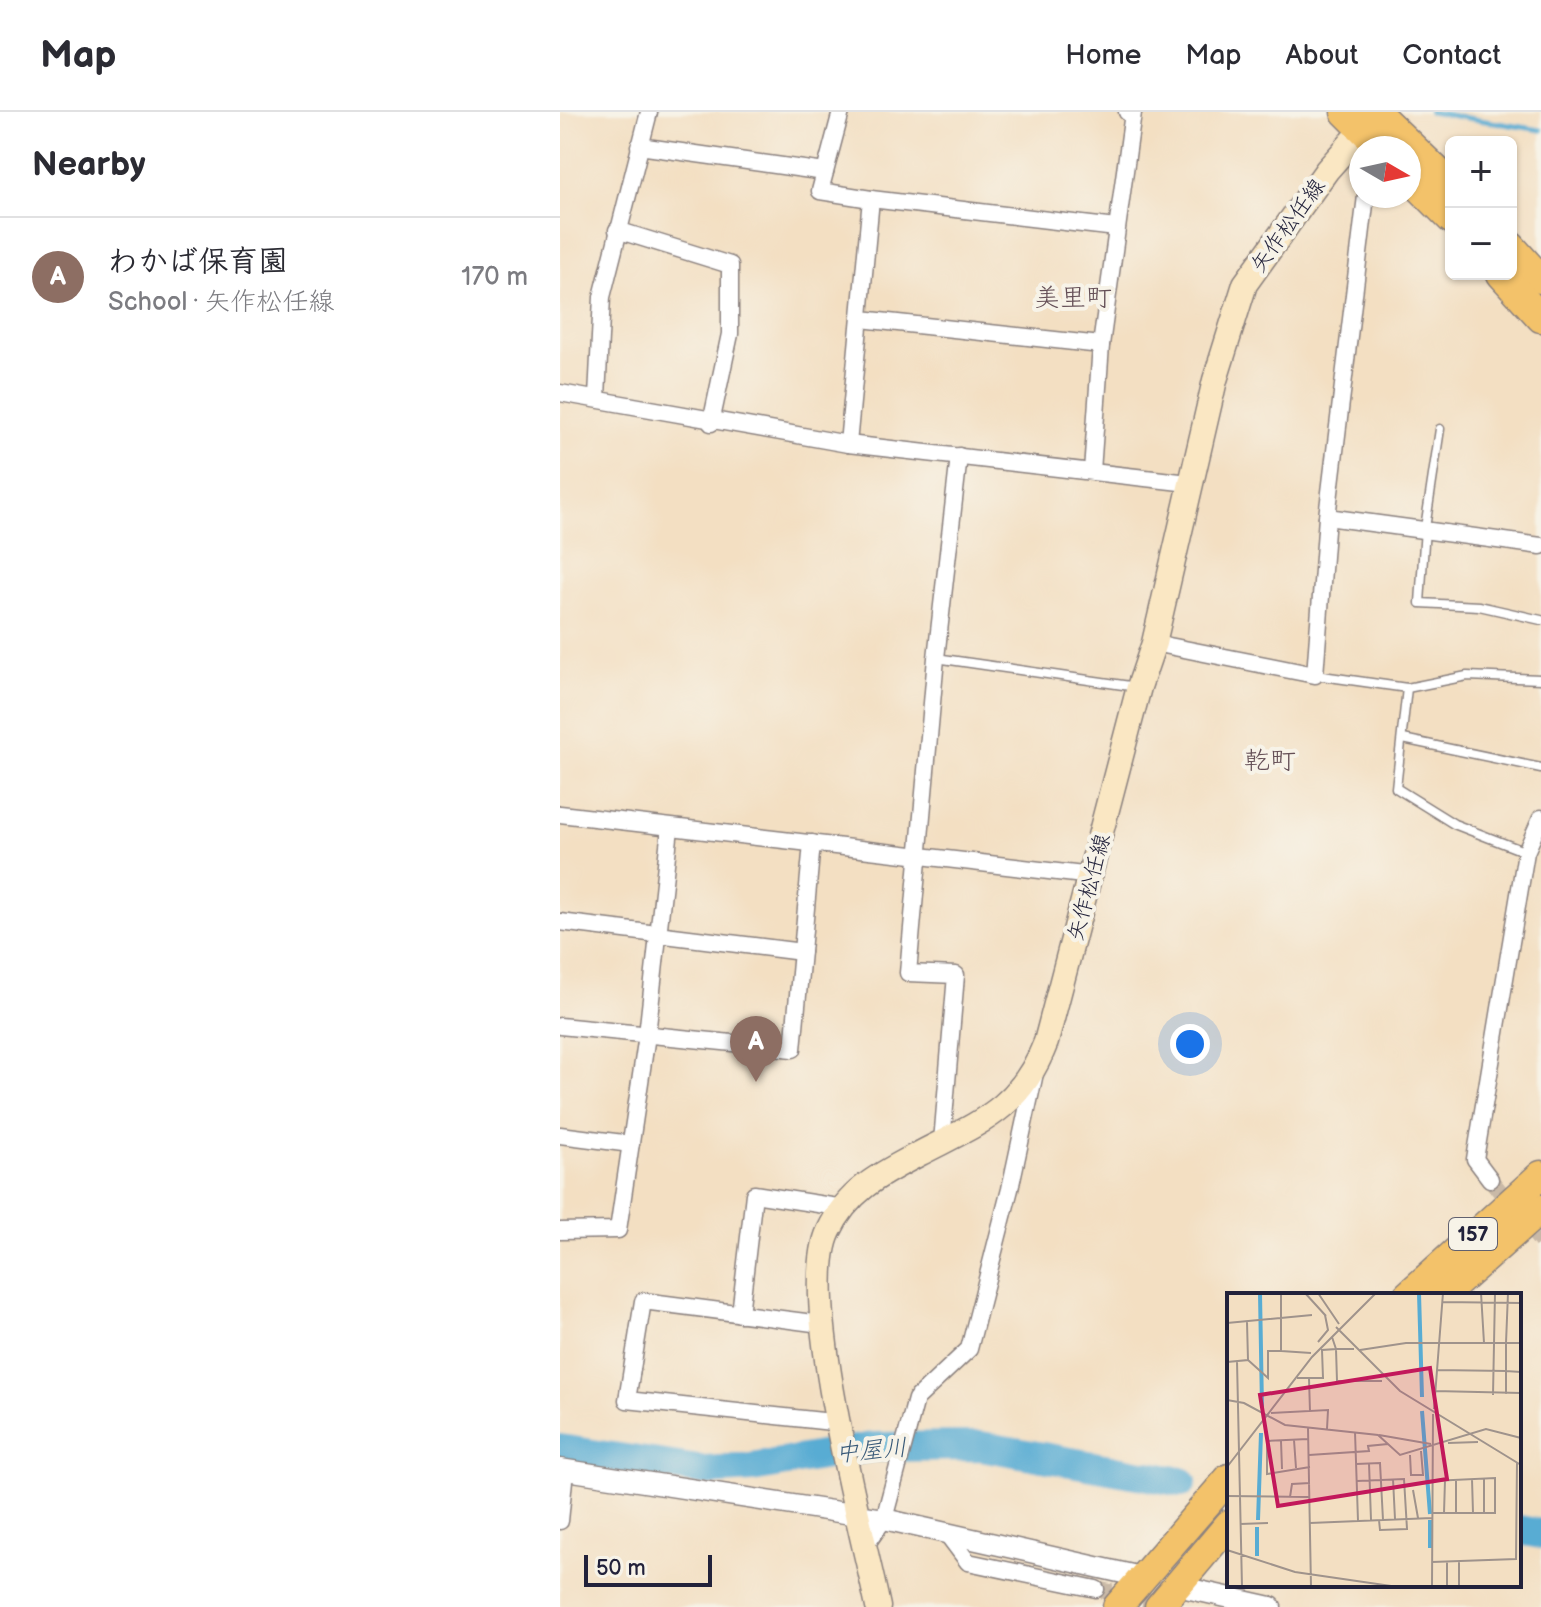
<!DOCTYPE html>
<html lang="en">
<head>
<meta charset="utf-8">
<style>
	body { margin:0; font-family:"Balsamiq Sans","Klee One",sans-serif; background:#f7f7f7; color:#2b2b33 }
	.controls { position:absolute; right:24px; top:24px; display:grid; overflow:hidden; border-radius:12px; box-shadow:0 2px 6px #0004 }
	.controls button { width:72px; height:72px; display:grid; place-items:center; padding:0; border:0; border-bottom:2px solid #e1e1e2; background:#fff; color:#2b2b33; font:40px sans-serif }
	.compass { position:absolute; left:789px; top:24px; width:72px; height:72px; border-radius:50%; background:#fff; box-shadow:0 2px 6px #0004; rotate:99deg }
	.scale { position:absolute; left:24px; bottom:20px; width:128px; box-sizing:border-box; padding-left:8px; border:4px solid #22223b; border-top:0; font-size:22px; line-height:28px; white-space:nowrap; color:#22223b; -webkit-text-stroke:6px #f7f3e8; paint-order:stroke }
	.you { position:absolute; left:630px; top:932px; width:28px; height:28px; margin:-20px; border:6px solid #fff; border-radius:50%; background:#1a73e8; box-shadow:0 0 0 12px #1a73e833 }
	.badge { display:grid; place-items:center; width:52px; height:52px; border-radius:50%; background:#ea580c; color:#fff; font-size:26px; font-weight:700 }
	.pin { position:absolute; translate:-50% -66px; filter:drop-shadow(0 2px 4px #0008) }
	.pin::after { content:''; position:absolute; top:42px; width:28px; height:24px; background:inherit; clip-path:polygon(0 0,100% 0,50% 100%) }
	.list { margin:0; padding:0; list-style:none }
	h2 { display:flex; justify-content:space-between; align-items:center; height:104px; margin:0; padding:0 32px; font-size:34px }
	h2 small { font-size:26px; font-weight:400; color:#7c7c81 }
	.list li { display:grid; grid-template-columns:52px 1fr auto; gap:24px; align-items:center; box-sizing:border-box; height:120px; padding:0 32px; border-top:2px solid #e1e1e2 }
	.list b { display:block; font-size:30px; white-space:nowrap }
	.list p { margin:0; font-size:26px; white-space:nowrap; color:#7c7c81 }
	.list em { font-size:26px; font-style:normal; color:#7c7c81 }
	.map { position:relative; flex:none; width:981px; height:1495px; overflow:hidden }
	header { display:flex; align-items:center; gap:48px; box-sizing:border-box; height:112px; padding:0 40px; background:#fff; border-bottom:2px solid #e1e1e2 }
	header strong { font-size:38px }
	nav { display:flex; gap:44px; margin-inline-start:auto; font-size:28px }
	main { display:flex }
	aside { flex:1; background:#fff }
	.map>svg:first-child { display:block }
	.lines { fill:none; stroke-linecap:round; stroke-linejoin:round }
	.stream { stroke:#58acd3; stroke-width:5 }
	.river { stroke:#58acd3; stroke-width:30 }
	.minor-tunnel { stroke:#c9b9a7; stroke-width:16; stroke-dasharray:16 8; stroke-linecap:butt }
	.service-casing { stroke:#8a807e; stroke-width:11 }
	.minor-casing { stroke:#8a807e; stroke-width:19 }
	.tertiary-casing { stroke:#8a807e; stroke-width:23 }
	.secondary-casing { stroke:#8a807e; stroke-width:27 }
	.trunk-casing { stroke:#8a807e; stroke-width:31 }
	.service { stroke:#fff; stroke-width:8 }
	.minor { stroke:#fff; stroke-width:16 }
	.tertiary { stroke:#fff; stroke-width:20 }
	.secondary { stroke:#fae7c3; stroke-width:24 }
	.trunk { stroke:#f3c26a; stroke-width:28 }
	.labels { text-anchor:middle; stroke-width:8; stroke-linejoin:round; paint-order:stroke }
	.shield { fill:#f7f3e8; stroke:#62616f; stroke-width:2 }
	.shield-label { font-size:20px; font-weight:bold; fill:#22223b }
	.street-label { font-size:22px; fill:#22223b; stroke:#f7f3e8 }
	.water-label { font-size:24px; font-style:italic; fill:#385978; stroke:#f7f3e8 }
	.quarter-label { font-size:26px; fill:#655057; stroke:#f7f3e8 }
	.inset-river { fill:none; stroke:#58acd3; stroke-width:4 }
	.inset-road { fill:none; stroke:#9f938c; stroke-width:2 }
	.view { fill:#c2185b; fill-opacity:0.15; stroke:#c2185b; stroke-width:4 }
	.inset-edge { fill:none; stroke:#22223b; stroke-width:4 }
</style>
</head>
<body>
<header>
<strong>Map</strong>
<nav><a>Home</a><a>Map</a><a>About</a><a>Contact</a></nav>
</header>
<main>
<aside>
<h2>Nearby<small></small></h2>
<ul class="list">
<li><span class="badge" style="background:#8d6e63">A</span><div><b>わかば保育園</b><p>School · 矢作松任線</p></div><em>170 m</em></li>
</ul>
</aside>
<div class="map">
<svg width="981" height="1495" viewBox="0 0 981 1495">
	<rect width="100%" height="100%" fill="#f7f3e8"/>
	<filter id="ink" filterUnits="userSpaceOnUse"><feTurbulence type="fractalNoise" baseFrequency=".0125" numOctaves="2"/><feDisplacementMap in="SourceGraphic" scale="16" xChannelSelector="R" yChannelSelector="G"/><feConvolveMatrix kernelMatrix="1 2 1 2 8 2 1 2 1" color-interpolation-filters="sRGB"/></filter>
	<filter id="wash" filterUnits="userSpaceOnUse"><feTurbulence type="fractalNoise" baseFrequency=".006" numOctaves="4" result="noise"/><feDisplacementMap in="SourceGraphic" scale="32" xChannelSelector="R" yChannelSelector="G"/><feGaussianBlur stdDeviation="1.8" result="paint"/><feColorMatrix in="noise" values="0 0 0 0 0 0 0 0 0 0 0 0 0 0 0 0 0 1.4 0 .05"/><feComposite in="paint" operator="in"/></filter>
	<g filter="url(#wash)">
		<rect width="100%" height="100%" fill="#f3dfc2"/>
		<g class="lines">
			<path class="stream" d="M870,0L981,18"/>
			<g class="river">
				<path d="M0,1337L145,1359L192,1356L312,1335L421,1334L622,1370"/>
				<path d="M959,1418L981,1422"/>
			</g>
		</g>
	</g>
	<g filter="url(#ink)">
		<g class="lines">
			<g class="minor-tunnel">
				<path d="M930,1067L981,1130"/>
				<path d="M536,1477L619,1495"/>
			</g>
			<g class="service-casing">
				<g id="service">
					<path d="M880,317L865,416L860,491L919,494L981,508"/>
					<path d="M376,546L577,575"/>
					<path d="M755,563L847,576L836,676L894,712L966,740"/>
					<path d="M847,576L907,564L981,567"/>
					<path d="M843,627L981,656"/>
				</g>
			</g>
			<g class="minor-casing">
				<g id="minor">
					<path d="M281,0L260,79L311,87L288,332"/>
					<path d="M79,34L265,60"/>
					<path d="M311,87L556,116"/>
					<path d="M57,118L170,153V222L151,311"/>
					<path d="M301,207L541,233"/>
					<path d="M0,281L288,332L629,371"/>
					<path d="M37,285L42,185L89,0"/>
					<path d="M532,359L541,233L573,1L567,0"/>
					<path d="M767,405L981,434"/>
					<path d="M594,531L755,563L767,405L806,84"/>
					<path d="M0,702L532,764"/>
					<path d="M0,810L242,840"/>
					<path d="M0,914L233,937L252,731"/>
					<path d="M0,1023L71,1032"/>
					<path d="M382,1030L396,863L348,861L376,546L399,344"/>
					<path d="M930,1067L915,1047L966,740L981,706"/>
					<path d="M0,1119L58,1118L87,923L110,716"/>
					<path d="M180,1202L194,1082L284,1096"/>
					<path d="M261,1212L83,1189L67,1288L281,1311"/>
					<path d="M0,1409L5,1358"/>
					<path d="M387,1422L408,1450L536,1477"/>
					<path d="M307,1442L306,1433L324,1407L356,1287L409,1237L450,1077L475,961"/>
				</g>
			</g>
			<g class="tertiary-casing">
				<g id="tertiary">
					<path d="M0,1357L324,1407L581,1465"/>
					<path d="M617,1474L711,1495"/>
				</g>
			</g>
			<g class="secondary-casing">
				<path id="secondary" d="M318,1495C302,1417 238,1183 269,1119C288,1078 321,1062 359,1042C418,1011 460,998 486,930L579,575L594,531L655,268L685,172L767,58L815,4"/>
			</g>
			<g class="trunk-casing">
				<g id="trunk">
					<path d="M785,0L821,36"/>
					<path d="M816,0L891,72"/>
					<path d="M849,65L891,107"/>
					<path d="M951,134L981,167"/>
					<path d="M941,162L981,206"/>
					<path d="M848,1183L981,1063"/>
					<path d="M884,1183L981,1097"/>
					<path d="M557,1495L669,1366"/>
					<path d="M599,1495L669,1412"/>
				</g>
			</g>
			<use href="#service" class="service"/>
			<use href="#minor" class="minor"/>
			<use href="#tertiary" class="tertiary"/>
			<use href="#secondary" class="secondary"/>
			<use href="#trunk" class="trunk"/>
		</g>
	</g>
	<g class="labels">
		<rect class="shield" x="889" y="1106" width="48" height="32" rx="6"/>
		<g class="shield-label">
			<text x="913" y="1129">157</text>
		</g>
		<g class="street-label">
			<text transform="translate(727 113) rotate(-54)" y="8">矢作松任線</text>
			<text transform="translate(528 775) rotate(-75)" y="8">矢作松任線</text>
		</g>
		<g class="water-label">
			<text transform="translate(311 1338) rotate(-5)" y="8">中屋川</text>
		</g>
		<g class="quarter-label">
			<text x="513" y="194">美里町</text>
			<text x="710" y="657">乾町</text>
		</g>
	</g>
	<g transform="translate(667 1181)">
		<rect width="294" height="294" fill="#f3dfc2"/>
		<path class="inset-river" d="M33,0L35,115M192,0L195,104M195,118L203,221M31,227L34,140M203,227V255M30,263V234"/>
		<path class="inset-road" d="M78,0L99,23M91,0L112,31M254,0L257,50M281,0L279,50H294M216,9L294,10M0,30L85,22M109,34L173,98L294,172M91,49L101,37L98,22M127,56H109L110,88H155M133,57L179,50H279V78L210,77M54,58L84,60M21,67L41,85V58H54V0M10,68L15,294M0,69L21,67L20,29M70,85H96L95,57L109,56L105,44M82,85L83,119M208,98L294,100M279,101V78L294,79M266,102L268,0M0,107L17,110L58,132L151,142L173,162L259,136L294,145M207,116L216,0M44,120L101,117L100,136M81,135L84,294M128,139L131,228M152,142L204,151M81,146L40,148V181L83,174M67,147L69,175M54,148L55,176M221,150L251,149M82,162L142,158L141,153L161,151M183,162L184,182H196L194,158M142,170L144,227M129,171L153,170L156,227M0,174L85,64L149,0M257,185V220M166,186L168,226M245,186L246,220M130,188L177,186L180,236L153,237L152,227M186,197L191,225M0,203L82,204M63,204L65,191L83,190M205,220H268V185L205,188M217,220L218,187M229,220V187M83,230L205,225M13,231L41,230M0,257L68,279L171,294M205,269L289,266L290,169M220,269V294M232,269V294M205,294L206,121"/>
		<path class="view" d="M203,75L220,186L51,213L33,102Z"/>
		<rect width="294" height="294" class="inset-edge"/>
	</g>
</svg>
<div class="controls">
<button>+</button>
<button>−</button>
</div>
<svg class="compass" viewBox="-18 -18 36 36"><path d="M0-13l5 13h-10z" fill="#e53935"/><path d="M0 13l5-13h-10z" fill="#7c7c81"/></svg>
<div class="scale">50 m</div>
<div class="you"></div>
<div class="pin badge" style="left:196px;top:970px;background:#8d6e63">A</div>
</div>
</main>
</body>
</html>
